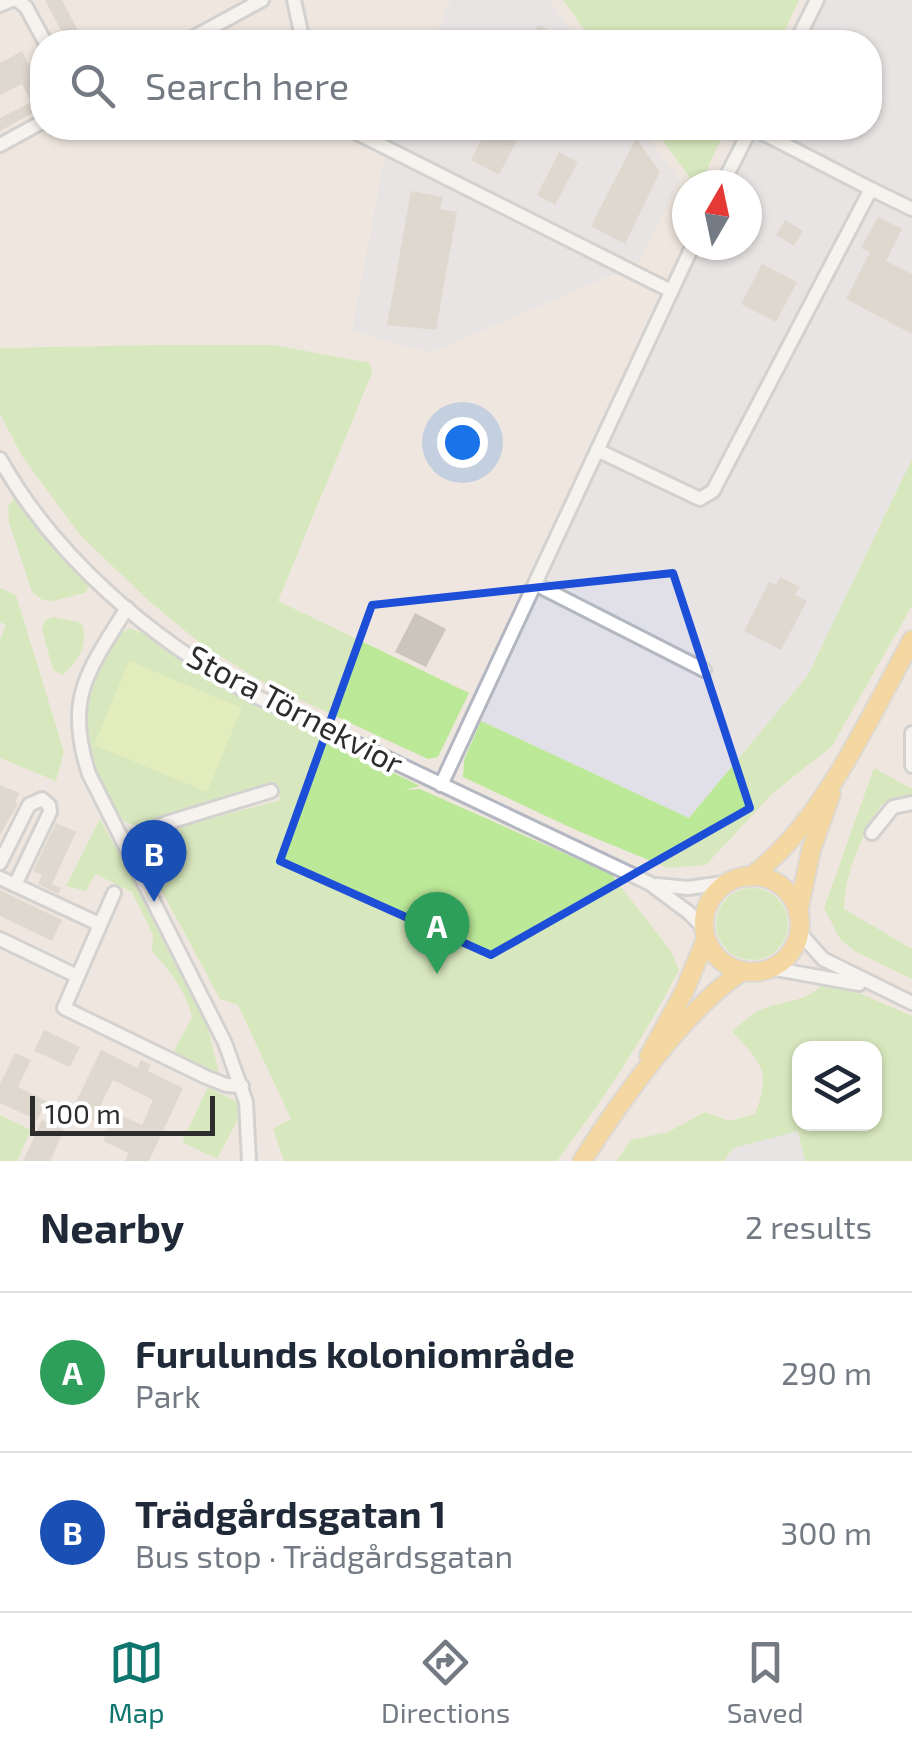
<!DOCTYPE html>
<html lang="en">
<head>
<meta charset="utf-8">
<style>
	body { margin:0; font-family:"Exo 2",sans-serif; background:#f6f6f7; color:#1f2937 }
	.controls { position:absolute; right:30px; bottom:30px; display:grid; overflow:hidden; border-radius:20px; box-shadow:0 2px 8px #0004 }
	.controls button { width:90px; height:90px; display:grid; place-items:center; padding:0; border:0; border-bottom:2px solid #e0e1e3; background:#fff; color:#1f2937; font:50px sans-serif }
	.compass { position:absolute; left:672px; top:170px; width:90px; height:90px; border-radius:50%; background:#fff; box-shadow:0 2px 8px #0004; rotate:9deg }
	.scale { position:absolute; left:30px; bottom:25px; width:185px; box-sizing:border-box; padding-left:10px; border:5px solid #2d2d2d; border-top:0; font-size:28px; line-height:35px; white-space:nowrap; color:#2d2d2d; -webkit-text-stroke:8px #fff; paint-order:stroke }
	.you { position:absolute; left:462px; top:442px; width:35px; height:35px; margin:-25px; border:8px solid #fff; border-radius:50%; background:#1a73e8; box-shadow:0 0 0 15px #1a73e833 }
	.badge { display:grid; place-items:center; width:65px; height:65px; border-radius:50%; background:#0f766e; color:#fff; font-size:32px; font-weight:700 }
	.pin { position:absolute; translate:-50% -82px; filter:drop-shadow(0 2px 5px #0008) }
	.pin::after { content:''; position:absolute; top:52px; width:35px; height:30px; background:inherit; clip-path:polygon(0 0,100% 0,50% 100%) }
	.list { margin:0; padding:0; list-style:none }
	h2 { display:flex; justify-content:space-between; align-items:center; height:130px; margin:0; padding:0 40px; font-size:42px }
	h2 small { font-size:32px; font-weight:400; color:#747a83 }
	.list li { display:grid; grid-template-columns:65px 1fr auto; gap:30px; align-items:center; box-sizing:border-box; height:160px; padding:0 40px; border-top:2px solid #e0e1e3 }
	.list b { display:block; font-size:38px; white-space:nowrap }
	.list p { margin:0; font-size:32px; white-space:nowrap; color:#747a83 }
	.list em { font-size:32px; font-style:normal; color:#747a83 }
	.icon { flex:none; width:55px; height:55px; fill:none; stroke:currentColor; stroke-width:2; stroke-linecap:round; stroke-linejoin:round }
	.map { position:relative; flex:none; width:912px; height:1161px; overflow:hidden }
	.search { position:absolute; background:#fff; box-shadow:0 2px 8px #0004; left:30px; right:30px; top:30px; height:110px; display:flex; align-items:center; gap:25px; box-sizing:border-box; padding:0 35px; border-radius:40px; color:#747a83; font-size:38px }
	.sheet { height:450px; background:#fff }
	nav { display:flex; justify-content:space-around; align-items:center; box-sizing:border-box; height:140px; border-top:2px solid #e0e1e3; background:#fff; font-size:28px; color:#747a83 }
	nav a { display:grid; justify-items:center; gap:5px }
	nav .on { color:#0f766e }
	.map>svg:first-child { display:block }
	.industrial { fill:#e1e0e8 }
	.green { fill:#bce998; fill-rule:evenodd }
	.pitch { fill:#d3f193 }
	.building { fill:#cbc5bd; fill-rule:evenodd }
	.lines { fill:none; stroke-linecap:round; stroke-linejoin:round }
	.minor-casing { stroke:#b3b7c1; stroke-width:18 }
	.major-casing { stroke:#c8c8c8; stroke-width:22 }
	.minor { stroke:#fff; stroke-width:12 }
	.major { stroke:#fbc458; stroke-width:18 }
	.marked { fill:none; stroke:#1d4ed8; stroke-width:8; stroke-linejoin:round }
	.labels { text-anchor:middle; stroke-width:8; stroke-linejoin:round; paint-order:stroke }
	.street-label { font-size:32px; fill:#2d2d2d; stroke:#fff }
</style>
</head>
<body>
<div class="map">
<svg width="912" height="1161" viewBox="0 0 912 1161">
	<rect width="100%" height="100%" fill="#efe7df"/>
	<g class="industrial">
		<path d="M451,0H549L580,42H432Z"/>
		<path d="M825,0H912V459L808,675L689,818L481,721L700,245H747V185H729L757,128H870V42H803Z"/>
		<path d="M393,128H642L680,180L639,263L626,256L619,272L430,353L352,331L385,155Z"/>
		<path d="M798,1131L805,1161H724L733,1148Z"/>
	</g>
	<g class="green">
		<path d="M563,0H799L779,42H593Z"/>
		<path d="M654,128H726L700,185H695Z"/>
		<path d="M156,345H273L370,363L372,373L278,601L469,693L438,757L428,759L268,685L205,647L150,602L80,535L22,456L0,414V348Z"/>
		<path d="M912,459V606L832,746L773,793L706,865L668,868L578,831L463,777L464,760L481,721L689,818L808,675Z"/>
		<path d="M14,498L90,585L85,593L53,601L43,600L32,592L9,522L8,507Z"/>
		<path d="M0,588L16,595L64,752L56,781L0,758V640L6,625L0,622Z"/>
		<path d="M54,617L81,623C91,640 77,664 62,675L53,670L42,630L45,620Z"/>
		<path d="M129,628L141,632L204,678L420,786L405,790L420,789L611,874L671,951L679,970C644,1038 603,1100 557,1161H284L273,1129L291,1119L238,1005L220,999L145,860L150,842L164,831L280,800L273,781L136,826L121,820C89,757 63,726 105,658C112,646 117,634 129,628Z"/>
		<path d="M874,768L912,789V796L881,805C860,840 846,869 844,909L912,949V979L856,952L840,939L824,908Z"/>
		<path d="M100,819L203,1007L219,1073L173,1053L192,1017C185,990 171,972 152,951L153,935L132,892L95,874L86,891L66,886Z"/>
		<circle cx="752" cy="924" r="36"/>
		<path d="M824,984L861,994L912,1016V1161H805L798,1131L733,1148L724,1161H616L631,1140L668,1132L705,1112L729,1121L755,1114C772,1069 761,1064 732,1031C740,1025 749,1016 758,1011C782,999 799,1006 824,984ZM800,1048H874V1124H800Z"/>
		<path d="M208,1087L237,1102L238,1119L217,1159L182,1142Z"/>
		<path d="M0,1115L31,1130L17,1161H0Z"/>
	</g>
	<path class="pitch" d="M129,661L242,708L207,792L94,745Z"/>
	<g class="building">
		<path d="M45,0H62L84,42H67Z"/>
		<path d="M538,25L573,42H530Z"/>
		<path d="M22,51L42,91V108L0,131V118L31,102L22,84L0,95V63Z"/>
		<path d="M487,128H523L499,175L471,160Z"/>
		<path d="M636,138L660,172L625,244L591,226Z"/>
		<path d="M559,152L578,162L555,205L537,195Z"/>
		<path d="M411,191L443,197L440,209L457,212L436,330L387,325Z"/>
		<path d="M878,217L902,229L886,261L912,274V334L846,299L870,252L861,248Z"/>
		<path d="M785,220L803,231L794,246L776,235Z"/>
		<path d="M762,264L797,282L776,322L741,304Z"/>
		<path d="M780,577L800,587L795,595L807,601L781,650L744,631L769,582L776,585Z"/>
		<path d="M415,613L446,629L426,667L395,652Z"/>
		<path d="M0,785L19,793L15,803L18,804L0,835Z"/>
		<path d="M56,823L76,832L52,884L61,888L58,894L38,884L42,875L33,871Z"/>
		<path d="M0,890L62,920L52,941L0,916Z"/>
		<path d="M44,1030L80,1047L70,1067L34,1051Z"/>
		<path d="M101,1050L137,1068L141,1060L151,1065L148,1071L183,1088L149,1161H125L129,1153L103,1141L109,1128L72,1110ZM113,1080L153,1100L142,1125L100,1106Z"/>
		<path d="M15,1053L31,1060L18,1087L47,1101L37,1120L0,1103V1084Z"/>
		<path d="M42,1120L64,1130L50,1161H23Z"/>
	</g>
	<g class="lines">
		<g class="minor-casing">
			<g id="minor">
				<path d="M17,0L26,7L45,42"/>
				<path d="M294,0L303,42"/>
				<path d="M0,5L12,0"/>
				<path d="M185,42L262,0"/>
				<path d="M796,42L817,0"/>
				<path d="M347,128L671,291"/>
				<path d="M0,145L42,122"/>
				<path d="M722,185L751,128"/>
				<path d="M871,189L912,209"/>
				<path d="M597,450L700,499L713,491L871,189L753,128"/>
				<path d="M0,459C56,559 151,638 249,693L649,883L688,912L704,928"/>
				<path d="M535,584L704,670"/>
				<path d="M127,608C88,671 64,698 89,774L225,1043L246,1102L249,1161"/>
				<path d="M912,733V766"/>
				<path d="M441,785L693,245"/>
				<path d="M872,833L893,807L912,803"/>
				<path d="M124,842L166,823L271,791"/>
				<path d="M0,863L29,805L42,799L49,805L50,812L15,885"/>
				<path d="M0,878L99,924"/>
				<path d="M657,885L688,888L730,882"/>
				<path d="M114,893L64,1008L206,1077L226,1085L242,1086"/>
				<path d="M799,932L823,959L912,1003"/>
				<path d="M0,939L77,976"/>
				<path d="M770,968L859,984"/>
			</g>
		</g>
		<g class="major-casing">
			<g id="major">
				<circle cx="752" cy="924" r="48"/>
				<path d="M750,877C821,826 870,716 912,640"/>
				<path d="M798,913L811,850L831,794"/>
				<path d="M649,1056L684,992L706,939"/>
				<path d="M582,1161C618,1104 686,1007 743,971"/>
			</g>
		</g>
		<use href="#minor" class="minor"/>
		<use href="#major" class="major"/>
	</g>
	<path d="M0 0H912V1161H0ZM673,573L750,808L491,955L280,861L372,605Z" fill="#efe7df" fill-opacity=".55" fill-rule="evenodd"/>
	<path class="marked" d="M673,573L750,808L491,955L280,861L372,605Z"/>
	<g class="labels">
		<g class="street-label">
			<text transform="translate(295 710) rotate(28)" y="11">Stora Törnekvior</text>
		</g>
	</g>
</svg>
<div class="controls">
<button><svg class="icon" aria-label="layers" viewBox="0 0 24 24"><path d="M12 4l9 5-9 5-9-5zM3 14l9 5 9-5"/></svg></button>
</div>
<svg class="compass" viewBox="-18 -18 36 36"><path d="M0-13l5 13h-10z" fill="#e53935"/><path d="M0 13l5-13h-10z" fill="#747a83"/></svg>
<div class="scale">100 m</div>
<div class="you"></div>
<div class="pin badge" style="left:437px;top:974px;background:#2e9e5b">A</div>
<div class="pin badge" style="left:154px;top:902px;background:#1a4fb4">B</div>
<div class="search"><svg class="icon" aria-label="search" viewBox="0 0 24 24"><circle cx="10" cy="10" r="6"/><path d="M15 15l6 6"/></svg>Search here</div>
</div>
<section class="sheet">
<h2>Nearby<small>2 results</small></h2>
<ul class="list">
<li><span class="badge" style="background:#2e9e5b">A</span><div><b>Furulunds koloniområde</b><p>Park</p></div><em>290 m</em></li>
<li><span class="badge" style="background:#1a4fb4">B</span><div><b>Trädgårdsgatan 1</b><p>Bus stop · Trädgårdsgatan</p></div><em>300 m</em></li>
</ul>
</section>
<nav>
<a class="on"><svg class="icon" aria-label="map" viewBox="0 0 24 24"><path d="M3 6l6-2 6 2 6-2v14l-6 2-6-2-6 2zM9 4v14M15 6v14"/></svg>Map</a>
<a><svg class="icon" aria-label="directions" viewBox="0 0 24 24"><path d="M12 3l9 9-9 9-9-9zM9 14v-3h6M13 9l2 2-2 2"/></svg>Directions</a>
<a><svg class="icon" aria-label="saved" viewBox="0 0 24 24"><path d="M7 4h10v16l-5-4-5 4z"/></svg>Saved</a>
</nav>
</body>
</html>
